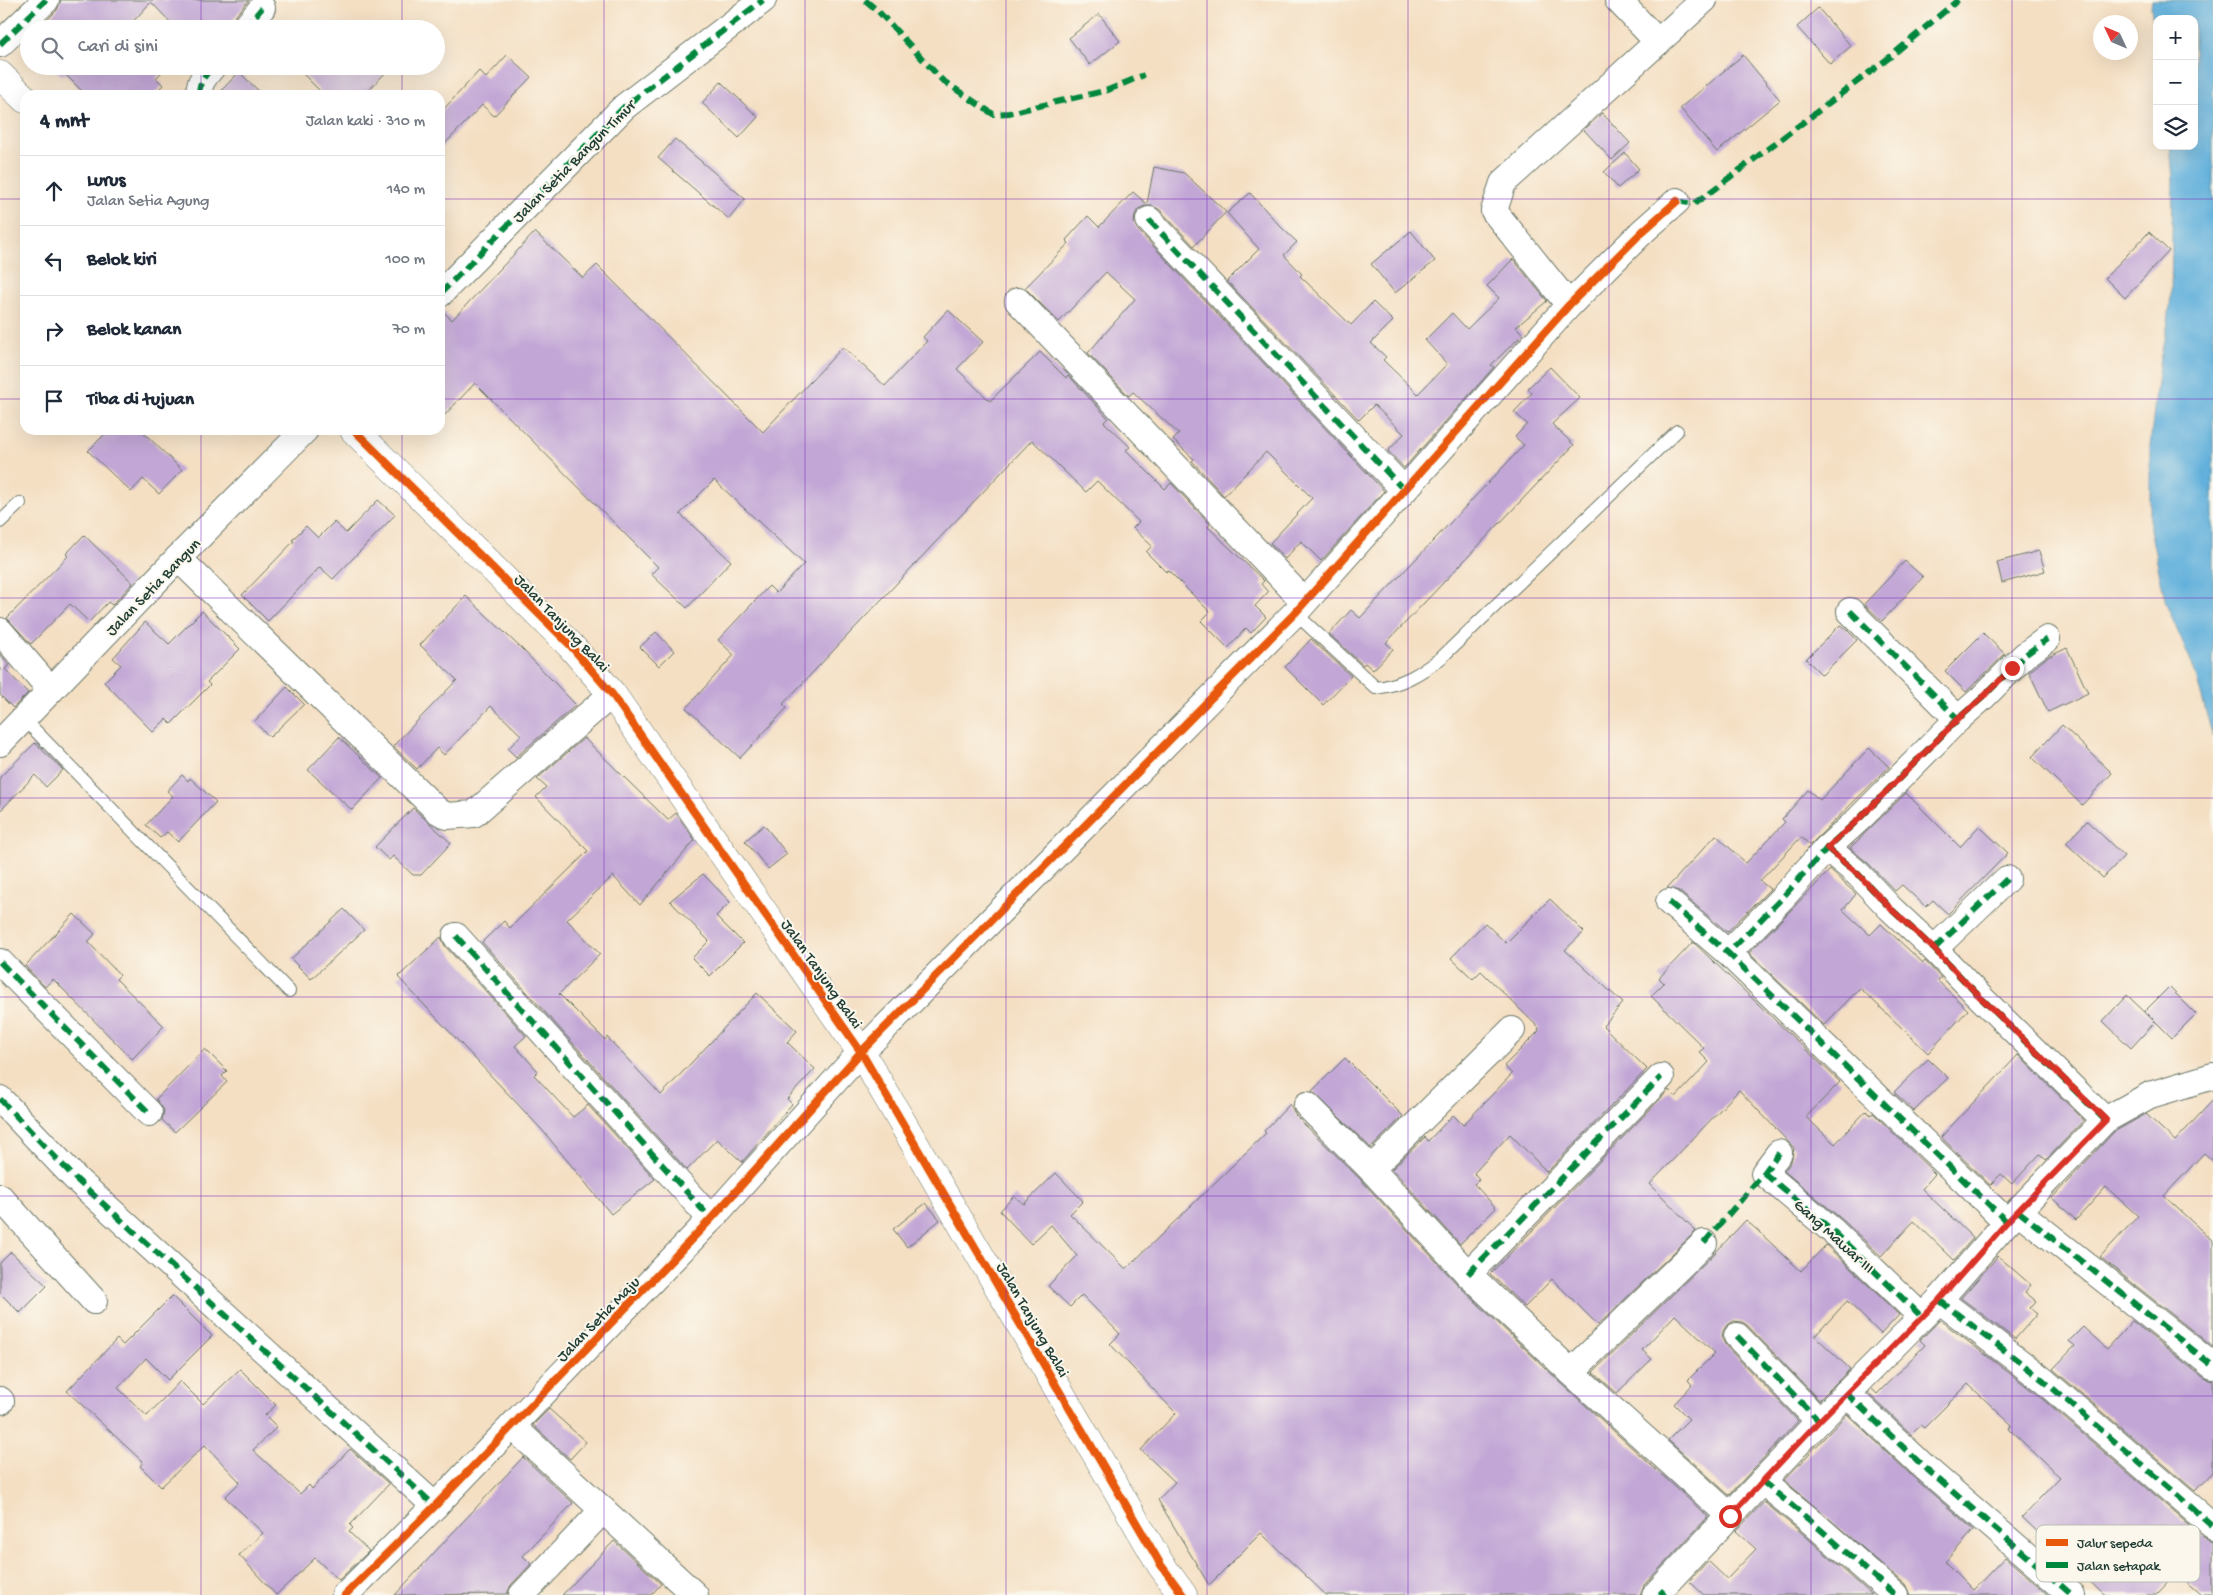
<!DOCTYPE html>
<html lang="id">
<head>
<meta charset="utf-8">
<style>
	body { margin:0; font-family:"Gochi Hand",sans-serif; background:#f6f6f7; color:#1f2937 }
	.controls { position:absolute; right:15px; top:15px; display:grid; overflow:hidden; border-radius:10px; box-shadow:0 5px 20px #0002 }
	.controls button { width:45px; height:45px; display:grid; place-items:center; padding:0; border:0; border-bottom:1px solid #e0e1e3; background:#fff; color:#1f2937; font:25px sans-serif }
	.compass { position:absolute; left:2093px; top:15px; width:45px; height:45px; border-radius:50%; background:#fff; box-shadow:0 5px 20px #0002; rotate:314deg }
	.stop { position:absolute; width:15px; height:15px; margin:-11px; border:4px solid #d93025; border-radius:50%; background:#fff }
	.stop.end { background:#d93025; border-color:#fff; box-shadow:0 1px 5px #0008 }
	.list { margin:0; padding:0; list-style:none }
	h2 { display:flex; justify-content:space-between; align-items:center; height:65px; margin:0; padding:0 20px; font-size:21px }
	h2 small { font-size:16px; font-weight:400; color:#747a83 }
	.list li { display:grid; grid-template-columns:32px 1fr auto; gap:15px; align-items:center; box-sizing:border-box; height:70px; padding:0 20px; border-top:1px solid #e0e1e3 }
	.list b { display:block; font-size:19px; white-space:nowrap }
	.list p { margin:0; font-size:16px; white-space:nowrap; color:#747a83 }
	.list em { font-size:16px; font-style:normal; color:#747a83 }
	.icon { flex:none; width:28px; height:28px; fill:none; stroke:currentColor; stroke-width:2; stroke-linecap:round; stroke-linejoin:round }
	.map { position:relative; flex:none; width:2213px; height:1595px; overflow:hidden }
	.search { position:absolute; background:#fff; box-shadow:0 5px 20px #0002; left:20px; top:20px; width:425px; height:55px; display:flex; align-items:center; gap:12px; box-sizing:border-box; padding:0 18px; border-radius:28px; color:#747a83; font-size:19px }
	.panel { position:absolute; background:#fff; box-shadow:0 5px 20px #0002; left:20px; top:90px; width:425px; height:345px; border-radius:15px }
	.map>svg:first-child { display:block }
	.water { fill:#62b0db; stroke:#407688 }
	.building { fill:#c2a7d6 }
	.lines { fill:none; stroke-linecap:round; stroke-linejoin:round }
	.service-casing { stroke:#6a7666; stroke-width:14 }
	.minor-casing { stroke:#6a7666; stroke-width:28 }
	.tertiary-casing { stroke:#6a7666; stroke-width:29 }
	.service { stroke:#fff; stroke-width:12 }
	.minor { stroke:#fff; stroke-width:26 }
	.tertiary { stroke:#fff; stroke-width:28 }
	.quiet { stroke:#00873e; stroke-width:6; stroke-dasharray:12 6; stroke-linecap:butt }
	.cycleway-casing { stroke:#fbf7ec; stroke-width:11 }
	.cycleway { stroke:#e8590c; stroke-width:8 }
	.route { stroke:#d93025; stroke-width:6 }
	.grid { fill:none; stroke:#7b2cbf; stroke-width:1; stroke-opacity:0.55 }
	.labels { text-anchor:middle; stroke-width:4; stroke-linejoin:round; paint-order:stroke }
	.street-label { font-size:16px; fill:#1f3d34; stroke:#fbf7ec }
	.key { fill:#fbf7ec; stroke:#b9bfb5; stroke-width:1 }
	.key-label { font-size:14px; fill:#1f3d34 }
</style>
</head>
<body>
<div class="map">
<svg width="2213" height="1595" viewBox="0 0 2213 1595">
	<rect width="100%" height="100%" fill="#fbf7ec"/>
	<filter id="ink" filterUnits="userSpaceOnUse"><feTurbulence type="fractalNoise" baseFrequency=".02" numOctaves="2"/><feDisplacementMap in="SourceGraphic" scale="10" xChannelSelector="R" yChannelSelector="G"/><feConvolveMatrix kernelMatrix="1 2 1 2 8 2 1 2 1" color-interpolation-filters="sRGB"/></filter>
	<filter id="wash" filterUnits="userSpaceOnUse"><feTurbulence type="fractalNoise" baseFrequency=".0096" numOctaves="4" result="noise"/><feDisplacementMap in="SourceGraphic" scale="20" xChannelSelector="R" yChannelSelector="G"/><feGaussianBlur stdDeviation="1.12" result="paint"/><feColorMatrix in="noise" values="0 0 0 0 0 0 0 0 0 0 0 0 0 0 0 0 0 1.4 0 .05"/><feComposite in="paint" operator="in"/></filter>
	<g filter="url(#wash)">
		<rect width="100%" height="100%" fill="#f4dfc3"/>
		<path class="water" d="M2152,0H2213V737L2194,669L2166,604L2150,529V446L2159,364L2168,323L2171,296L2173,178L2170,146H2194V19H2157V59L2151,7Z"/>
		<g id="blocks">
			<g class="building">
				<path d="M61,0H249L233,19L229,29H177L151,2L126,29H38L57,10Z"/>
				<path d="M1818,8L1851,46L1830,64L1797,27Z"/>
				<path d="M1099,14L1120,41L1090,65L1069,38Z"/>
				<path d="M507,55L531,77L494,116L482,105L440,149V113L479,71L486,78Z"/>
				<path d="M1743,55L1780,100L1717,152L1680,108Z"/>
				<path d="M51,66H168L156,78L163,85L153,95H86L64,73L62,76Z"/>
				<path d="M295,66H392L364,95H324Z"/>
				<path d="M239,72L263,95H217Z"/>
				<path d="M721,82L758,117L739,138L702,103Z"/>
				<path d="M1602,113L1630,143L1612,160L1584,130Z"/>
				<path d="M675,139L745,199L729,219L658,158Z"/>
				<path d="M1625,153L1639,169L1618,188L1604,172Z"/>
				<path d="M1154,167L1184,173L1226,212L1194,246L1160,210L1153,206H1145L1138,209L1135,215L1134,223L1138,230L1384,491L1321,561L1301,541L1285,559L1270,543L1312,498L1266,452L1224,496L1192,461L1194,459L1173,440L1179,434L1133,392L1129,396L1088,353L1135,299L1106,272L1059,322L1025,288L1069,243L1066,240L1088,216L1099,227L1133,192L1147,204Z"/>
				<path d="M1250,193L1281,227L1297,242L1284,255L1302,274L1300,276L1351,325L1373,302L1393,321L1371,343L1386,357L1383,360L1418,394L1447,364L1425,340L1452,313L1467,329L1499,298L1487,286L1513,259L1547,301L1516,327L1523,334L1491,365L1494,367L1404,468L1388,451L1404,434L1374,405L1359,420L1227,281L1259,249L1227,213Z"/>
				<path d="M1411,231L1435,261L1395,293L1371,264Z"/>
				<path d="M535,232L583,278L597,265L763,432L843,347L885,386L927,341L923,337L948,310L983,342L957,369L990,401L1040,352L1066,378L1068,375L1108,418L1104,422L1130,447L1126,450L1165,489L1171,483L1210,524L1208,527L1264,581L1261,584L1268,592L1255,606L1266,617L1251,633L1246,628L1228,648L1201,621L1210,612L1168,570L1166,572L1146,552L1152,546L1133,528L1139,522L1097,481L1086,492L1032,440L783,704L787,708L740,758L686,708L734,655L718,640L769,586L776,593L804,564L714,480L680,514L731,561L687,608L651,574L658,567L475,383L440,420V309L452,320Z"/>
				<path d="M2149,232L2169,251L2125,298L2105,278Z"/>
				<path d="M1550,367L1580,398L1552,424L1574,445L1386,643L1393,649L1373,670L1365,663L1363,665L1329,634L1351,610L1360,618L1524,445L1515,437L1527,424L1514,412L1532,393L1528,388Z"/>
				<path d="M109,430H141L182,470L159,494L143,479L131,492L88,451Z"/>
				<path d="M378,500L395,515L333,579L320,567L268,621L242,595L294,541L292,540L306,526L318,538L334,522L346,533Z"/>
				<path d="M84,535L133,583L112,605L108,602L89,622L70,604L31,644L7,618L68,556L66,554Z"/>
				<path d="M2039,551L2045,571L2002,583L1997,562Z"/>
				<path d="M1905,561L1923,577L1882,621L1864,604Z"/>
				<path d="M466,596L524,651L576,705L516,757L508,749L521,735L491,706L444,755L437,748L417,769L393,746L457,680L420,645Z"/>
				<path d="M202,611L240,649L207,682L210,685L171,724L166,719L153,732L104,682L121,665L113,658L145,622L169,644Z"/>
				<path d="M1840,625L1843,626L1857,640L1822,675L1806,659Z"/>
				<path d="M656,632L674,651L659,666L640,647Z"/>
				<path d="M1983,633L2005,654L1966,692L1945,671Z"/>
				<path d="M1311,639L1351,676L1323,705L1285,667Z"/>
				<path d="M2067,648L2088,693L2048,712L2029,672L2046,658Z"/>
				<path d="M0,654L9,665L5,669L28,693L13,708L0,695Z"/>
				<path d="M287,687L304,704L270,737L254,722Z"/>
				<path d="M2062,725L2112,773L2082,805L2032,757Z"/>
				<path d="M339,737L382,778L352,810L308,770Z"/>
				<path d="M584,738L668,820L676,813L695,840L640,905L613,876L567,920L600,954L559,994L605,1040L607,1037L661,1095L757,993L797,1031L787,1042L815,1069L787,1099L792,1104L742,1162L717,1139L687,1170L482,942L504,921L510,928L588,851L536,797L546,787L537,779Z"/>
				<path d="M35,743L63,770L46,787L35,775L0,811V777Z"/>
				<path d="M1869,748L1889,767L1810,845L1801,837L1760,881L1770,889L1727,932L1679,891L1667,888L1716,835L1746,863L1785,822L1782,819L1808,790L1820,800Z"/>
				<path d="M182,775L188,781L190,778L216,802L178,842L167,832L160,838L146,825L173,796L167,791Z"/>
				<path d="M1906,793L1960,847L1979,826L2008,853L1948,914L1933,900L1926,907L1902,885L1895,891L1869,864L1850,848Z"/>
				<path d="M413,808L451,843L421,875H413L393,856L389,860L375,847Z"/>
				<path d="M2087,821L2124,856L2103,878L2066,843Z"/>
				<path d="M764,825L787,854L768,869L745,841Z"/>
				<path d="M1830,870L1856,894L1843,910L1870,935L1881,924L1923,963L1925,961L1941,978L1938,981L1968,1010L1928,1053L1860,988L1824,1025L1749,953Z"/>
				<path d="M703,874L730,902L716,916L743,943L710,976L692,958L709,941L670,901Z"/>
				<path d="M1550,899L1584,932L1565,950L1623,1003L1603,1026L1647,1069L1547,1172L1510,1134L1474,1173L1479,1179L1474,1184L1496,1208L1460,1244L1392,1169L1425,1137L1428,1141L1453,1115L1463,1125L1512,1074L1504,1066L1538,1032L1539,1028L1481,971L1473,979L1451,958L1485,923L1506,943Z"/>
				<path d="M344,909L364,930L311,979L291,959Z"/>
				<path d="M74,914L95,934L88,942L120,975L116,979L164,1026L132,1059L53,979L45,987L25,966Z"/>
				<path d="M441,937L445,946L526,1036L515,1046L538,1071L534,1075L573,1117L588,1105L655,1179L611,1214L543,1131L398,977Z"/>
				<path d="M1693,942L1840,1082L1806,1117L1835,1144L1866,1111L1871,1115L1873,1113L1935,1174L1922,1189L1973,1238L1954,1260L1914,1221L1881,1256L1844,1221L1784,1171L1791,1162L1794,1148L1739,1090L1650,1184L1696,1231L1598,1325L1552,1279L1525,1307L1490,1274L1669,1090L1676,1097L1709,1062L1699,1052L1704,1048L1651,996L1664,983L1659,978Z"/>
				<path d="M2169,987L2196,1014L2172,1038L2145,1011Z"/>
				<path d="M2127,995L2155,1022L2131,1048L2103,1021Z"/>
				<path d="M205,1049L227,1071L222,1076L227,1082L175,1132L162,1120L164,1110L156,1099Z"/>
				<path d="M2018,1055L2084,1120L2046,1160L2040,1154L2012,1184L2001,1174L1990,1185L1941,1137Z"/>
				<path d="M1345,1058L1403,1116L1371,1148L1312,1091Z"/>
				<path d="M1928,1059L1948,1078L1914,1111L1894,1092Z"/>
				<path d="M2213,1100V1161L2204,1153L2164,1196L2213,1241V1347L2100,1257L2138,1216L2106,1187L2076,1220L2052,1198L2114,1132L2146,1114L2175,1141Z"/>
				<path d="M1290,1104L1296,1116L1360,1179L1458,1285L1561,1383L1708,1517L1644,1585L1640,1595H1326L1261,1533L1209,1585L1158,1500L1175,1482L1141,1450L1176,1413L1110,1344L1120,1334L1082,1295L1070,1307L1048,1286L1077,1256L1051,1225L1031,1244L1000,1211L1014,1196L1024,1204L1056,1173L1083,1201L1070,1214L1126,1269L1266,1133L1264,1131Z"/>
				<path d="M926,1203L940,1220L907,1247L893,1229Z"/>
				<path d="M1746,1220L1801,1271L1826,1245L1899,1315L1881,1334L1847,1301L1815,1336L1850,1369L1819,1400L1747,1325L1742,1322L1734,1321L1726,1326L1723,1331L1722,1339L1726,1346L1798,1421L1729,1495L1668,1440L1689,1419L1674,1404L1692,1385L1688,1380L1715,1353L1675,1315L1642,1350L1652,1359L1617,1393L1593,1372L1714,1254Z"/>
				<path d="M11,1252L47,1286L20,1313L0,1293V1263Z"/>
				<path d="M1998,1256L2031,1285L2025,1292L2036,1301L2030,1308L2037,1314L2015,1339L1961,1298Z"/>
				<path d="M172,1296L212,1336L168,1380L146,1358L118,1388L147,1416L180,1381L203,1404L240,1369L276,1405L265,1415L277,1427L253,1450L300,1494L309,1485L312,1489L350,1449L389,1484L350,1525L353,1528L349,1532L369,1551L339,1580L315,1558L276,1595L239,1555L263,1533L225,1497L240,1482L205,1445L161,1487L140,1466L143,1462L67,1391L117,1339L123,1345Z"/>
				<path d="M1940,1320L2034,1392L2203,1537L2213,1541V1595H2202L2177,1573L2156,1595H2104L2022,1517L2060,1477L2009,1429L2012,1425L1968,1384L1924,1428L1920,1425L1911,1434L1868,1393L1872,1389L1877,1394L1925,1345L1920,1340Z"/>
				<path d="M2132,1321L2204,1378L2213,1381V1472L2195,1491L2053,1369L2075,1346L2069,1341L2083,1327L2107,1349Z"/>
				<path d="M549,1409L586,1442L570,1459L533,1425Z"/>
				<path d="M1847,1414L1913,1477L1974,1530L1945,1562L1973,1590L2005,1557L2049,1595H1910L1905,1584L1784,1480Z"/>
				<path d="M523,1457L573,1503L523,1556L531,1564L511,1585L507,1594L395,1595Z"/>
				<path d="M1764,1502L1803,1534L1872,1595H1704L1689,1581L1708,1561L1727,1579L1756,1549L1736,1531Z"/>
				<path d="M614,1541L661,1584L651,1595H562Z"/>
			</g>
		</g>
	</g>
	<g filter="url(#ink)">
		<use href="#blocks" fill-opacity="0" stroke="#6a7666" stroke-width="1"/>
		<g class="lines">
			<g class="service-casing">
				<g id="service">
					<path d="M0,522L20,503"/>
					<path d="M1295,613L1376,688C1402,685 1421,673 1441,658L1677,431"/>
					<path d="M24,719L289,991"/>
				</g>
			</g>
			<g class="minor-casing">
				<g id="minor">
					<path d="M1618,0L1658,42"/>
					<path d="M244,29L262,8"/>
					<path d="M0,44L46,0"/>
					<path d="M200,95C197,83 206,75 213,66"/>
					<path d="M1149,220L1404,490"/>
					<path d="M440,294L624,107L763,0"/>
					<path d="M1018,301L1304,601"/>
					<path d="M1569,305L1494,211L1503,183L1704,0"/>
					<path d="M178,558L438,811L447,816L474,814L612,694"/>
					<path d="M1850,611L1958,719"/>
					<path d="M0,631L51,690"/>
					<path d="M0,743L178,558L305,430"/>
					<path d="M1827,848L1858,874L1890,908L1934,949L1976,993L2105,1120"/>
					<path d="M1669,902L1728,953"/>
					<path d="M456,936L711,1219"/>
					<path d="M1934,949L2007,879"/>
					<path d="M0,962L149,1113"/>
					<path d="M0,1099L76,1179L435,1506"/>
					<path d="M1307,1105L1371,1169L1468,1274L1571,1372L1730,1516"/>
					<path d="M1779,1153L1764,1173L1834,1232L1922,1317"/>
					<path d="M1371,1169L1512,1030"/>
					<path d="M0,1197L94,1301"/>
					<path d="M2018,1211L2213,1366"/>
					<path d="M2007,1222L1728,953L1782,898L1827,848L1860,818L1958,719L1982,698L2025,655L2047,639"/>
					<path d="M1468,1274L1661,1077"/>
					<path d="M1939,1300L2043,1380L2213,1526"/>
					<path d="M1737,1336L1819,1421"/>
					<path d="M1571,1372L1704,1243"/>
					<path d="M1846,1393L1923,1466L2072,1595"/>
					<path d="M0,1400L1,1401"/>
					<path d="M512,1426L695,1595"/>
					<path d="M1762,1481L1813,1523L1895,1595"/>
					<path d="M345,1595L435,1506L711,1219L861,1052L1295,613L1569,305L1643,231L1677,201"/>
					<path d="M522,1595L603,1510"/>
					<path d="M1655,1595L1819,1421L1939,1300L2007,1222L2105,1120L2150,1095L2213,1076"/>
				</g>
			</g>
			<g class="tertiary-casing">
				<g id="tertiary">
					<path d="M0,75L25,99"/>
					<path d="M354,430L570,645L612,694L861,1052L1161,1565L1183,1595"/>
				</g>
			</g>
			<use href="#service" class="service"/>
			<use href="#minor" class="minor"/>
			<use href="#tertiary" class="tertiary"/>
			<g class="quiet">
				<path d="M865,0L878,11L942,80L993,114L1009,113L1108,90L1144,75"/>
				<path d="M244,29L262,8"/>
				<path d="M0,44L46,0"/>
				<path d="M200,95C197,83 206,75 213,66"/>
				<path d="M1677,201L1694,204L1709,193L1890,57L1958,0"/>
				<path d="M1149,220L1404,490"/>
				<path d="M440,294L624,107L763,0"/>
				<path d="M1850,611L1958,719"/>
				<path d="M1827,848L1858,874L1890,908L1934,949L1976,993L2105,1120"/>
				<path d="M1669,902L1728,953"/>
				<path d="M456,936L711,1219"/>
				<path d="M1934,949L2007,879"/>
				<path d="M0,962L149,1113"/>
				<path d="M0,1099L76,1179L435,1506"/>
				<path d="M1764,1173L1834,1232L1922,1317"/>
				<path d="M2018,1211L2213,1366"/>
				<path d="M2007,1222L1728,953L1782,898L1827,848L1860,818L1958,719L1982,698L2025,655L2047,639"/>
				<path d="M1704,1243L1764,1173L1779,1153"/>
				<path d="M1468,1274L1661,1077"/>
				<path d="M1939,1300L2043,1380L2213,1526"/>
				<path d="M1737,1336L1819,1421"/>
				<path d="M1846,1393L1923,1466L2072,1595"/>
				<path d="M1762,1481L1813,1523L1895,1595"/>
				<path d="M1660,1590L1665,1595"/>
			</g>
			<g class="cycleway-casing">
				<g id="cycleway">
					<path d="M354,430L570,645L612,694L861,1052L1161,1565L1183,1595"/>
					<path d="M345,1595L435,1506L711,1219L861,1052L1295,613L1569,305L1643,231L1677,201"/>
				</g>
			</g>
			<use href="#cycleway" class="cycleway"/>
		</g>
	</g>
	<g class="lines" filter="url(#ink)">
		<path class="route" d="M1730,1516L1819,1421L1939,1300L2007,1222L2106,1120L1976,993L1934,949L1890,908L1858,874L1827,848L1860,818L1958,719L1982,698L2012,668"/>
	</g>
	<path class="grid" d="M201,0V29M402,0V29M604,0V1595M805,0V1595M1006,0V1595M1207,0V1595M1408,0V1595M1609,0V1595M1811,0V1595M2012,0V1595M201,66V95M402,66V95M0,199H25M440,199H2213M0,399H25M440,399H2213M201,430V1595M402,430V1595M0,598H2213M0,798H2213M0,997H2213M0,1196H2213M0,1396H2213"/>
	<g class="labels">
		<g class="street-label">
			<text transform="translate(573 160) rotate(-45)" y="6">Jalan Setia Bangun Timur</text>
			<text transform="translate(152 586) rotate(-46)" y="6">Jalan Setia Bangun</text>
			<text transform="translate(563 622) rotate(46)" y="6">Jalan Tanjung Balai</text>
			<text transform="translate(823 973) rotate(55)" y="6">Jalan Tanjung Balai</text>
			<text transform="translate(1835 1235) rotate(42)" y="6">Gang Mawar III</text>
			<text transform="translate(597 1318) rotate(-46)" y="6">Jalan Setia Maju</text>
			<text transform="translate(1034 1319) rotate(60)" y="6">Jalan Tanjung Balai</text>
		</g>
	</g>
	<rect x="2036" y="1525" width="164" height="57" rx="8" class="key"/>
	<rect x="2046" y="1539" width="22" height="7" fill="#e8590c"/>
	<rect x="2046" y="1562" width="22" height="6" fill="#00873e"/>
	<g class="key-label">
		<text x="2077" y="1547">Jalur sepeda</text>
		<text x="2077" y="1570">Jalan setapak</text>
	</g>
</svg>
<div class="controls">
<button>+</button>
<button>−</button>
<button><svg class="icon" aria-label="layers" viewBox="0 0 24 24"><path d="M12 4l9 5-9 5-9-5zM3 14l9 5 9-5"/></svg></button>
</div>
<svg class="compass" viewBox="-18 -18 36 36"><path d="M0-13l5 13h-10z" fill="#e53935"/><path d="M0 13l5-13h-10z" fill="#747a83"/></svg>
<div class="stop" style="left:1730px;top:1516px"></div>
<div class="stop end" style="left:2012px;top:668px"></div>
<div class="search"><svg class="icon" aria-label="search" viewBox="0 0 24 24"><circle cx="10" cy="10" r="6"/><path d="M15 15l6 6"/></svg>Cari di sini</div>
<section class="panel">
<h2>4 mnt<small>Jalan kaki · 310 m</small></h2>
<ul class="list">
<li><svg class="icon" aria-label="ahead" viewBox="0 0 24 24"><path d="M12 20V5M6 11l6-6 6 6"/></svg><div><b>Lurus</b><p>Jalan Setia Agung</p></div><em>140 m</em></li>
<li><svg class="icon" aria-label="left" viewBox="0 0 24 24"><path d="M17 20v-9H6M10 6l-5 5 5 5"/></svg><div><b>Belok kiri</b></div><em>100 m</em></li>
<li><svg class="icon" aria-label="right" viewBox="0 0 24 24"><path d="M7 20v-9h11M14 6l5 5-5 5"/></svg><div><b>Belok kanan</b></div><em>70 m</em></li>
<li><svg class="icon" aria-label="arrive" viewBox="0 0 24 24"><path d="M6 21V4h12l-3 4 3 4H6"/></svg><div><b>Tiba di tujuan</b></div></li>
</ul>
</section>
</div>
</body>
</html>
